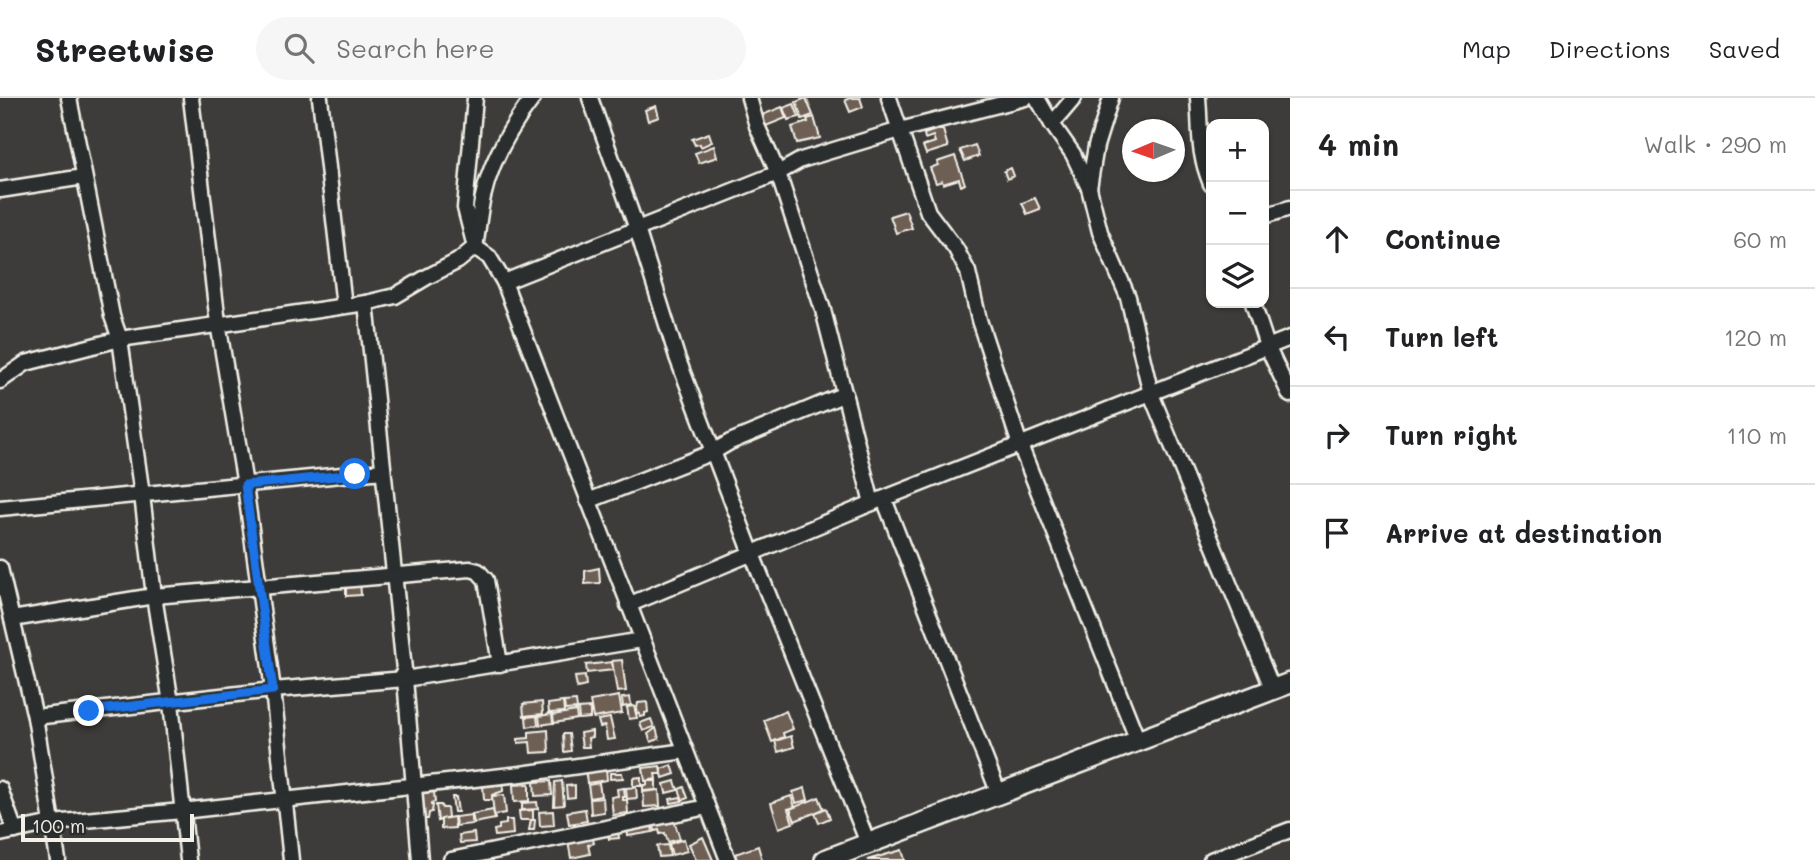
<!DOCTYPE html>
<html lang="en">
<head>
<meta charset="utf-8">
<style>
	body { margin:0; font-family:Mali,sans-serif; background:#f6f6f6; color:#202124 }
	.controls { position:absolute; right:21px; top:21px; display:grid; overflow:hidden; border-radius:14px; box-shadow:0 2px 5px #0004 }
	.controls button { width:63px; height:63px; display:grid; place-items:center; padding:0; border:0; border-bottom:2px solid #e0e0e0; background:#fff; color:#202124; font:35px sans-serif }
	.compass { position:absolute; left:1122px; top:21px; width:63px; height:63px; border-radius:50%; background:#fff; box-shadow:0 2px 5px #0004; rotate:268deg }
	.scale { position:absolute; left:21px; bottom:18px; width:173px; box-sizing:border-box; padding-left:7px; border:4px solid #f4f1e8; border-top:0; font-size:19px; line-height:24px; white-space:nowrap; color:#f4f1e8; -webkit-text-stroke:5px #2a2d2e; paint-order:stroke }
	.stop { position:absolute; width:21px; height:21px; margin:-16px; border:5px solid #1a73e8; border-radius:50%; background:#fff }
	.stop.end { background:#1a73e8; border-color:#fff; box-shadow:0 2px 7px #0008 }
	.list { margin:0; padding:0; list-style:none }
	h2 { display:flex; justify-content:space-between; align-items:center; height:91px; margin:0; padding:0 28px; font-size:30px }
	h2 small { font-size:23px; font-weight:400; color:#757577 }
	.list li { display:grid; grid-template-columns:46px 1fr auto; gap:21px; align-items:center; box-sizing:border-box; height:98px; padding:0 28px; border-top:2px solid #e0e0e0 }
	.list b { display:block; font-size:26px; white-space:nowrap }
	.list em { font-size:23px; font-style:normal; color:#757577 }
	.icon { flex:none; width:38px; height:38px; fill:none; stroke:currentColor; stroke-width:2; stroke-linecap:round; stroke-linejoin:round }
	.map { position:relative; flex:none; width:1290px; height:762px; overflow:hidden }
	header { display:flex; align-items:center; gap:42px; box-sizing:border-box; height:98px; padding:0 35px; background:#fff; border-bottom:2px solid #e0e0e0 }
	header strong { font-size:33px }
	nav { display:flex; gap:38px; margin-inline-start:auto; font-size:24px }
	.search { width:490px; height:63px; background:#f6f6f6; display:flex; align-items:center; gap:18px; box-sizing:border-box; padding:0 24px; border-radius:38px; color:#757577; font-size:26px }
	main { display:flex }
	aside { flex:1; background:#fff }
	.map>svg:first-child { display:block }
	.building { fill:#6e5f55; stroke:#f4f1e8; stroke-width:2 }
	.lines { fill:none; stroke-linecap:round; stroke-linejoin:round }
	.street-casing { stroke:#f4f1e8; stroke-width:19 }
	.secondary-casing { stroke:#f4f1e8; stroke-width:24 }
	.street { stroke:#2a2d2e; stroke-width:14 }
	.secondary { stroke:#2a2d2e; stroke-width:19 }
	.route { stroke:#1a73e8; stroke-width:9 }
</style>
</head>
<body>
<header>
<strong>Streetwise</strong>
<div class="search"><svg class="icon" aria-label="search" viewBox="0 0 24 24"><circle cx="10" cy="10" r="6"/><path d="M15 15l6 6"/></svg>Search here</div>
<nav><a>Map</a><a>Directions</a><a>Saved</a></nav>
</header>
<main>
<div class="map">
<svg width="1290" height="762" viewBox="0 0 1290 762">
	<rect width="100%" height="100%" fill="#3e3c3a"/>
	<filter id="ink" filterUnits="userSpaceOnUse"><feTurbulence type="fractalNoise" baseFrequency=".0143" numOctaves="2"/><feDisplacementMap in="SourceGraphic" scale="14" xChannelSelector="R" yChannelSelector="G"/><feConvolveMatrix kernelMatrix="1 2 1 2 8 2 1 2 1" color-interpolation-filters="sRGB"/></filter>
	<g filter="url(#ink)">
		<g class="building">
			<path d="M806,0L813,17L802,21L796,4Z"/>
			<path d="M850,0H860L863,9L850,14L845,2Z"/>
			<path d="M794,6L799,19L788,22L783,10Z"/>
			<path d="M656,8L659,19L648,23L645,12Z"/>
			<path d="M782,9L786,20L761,30L757,19Z"/>
			<path d="M814,19L820,40L797,45L792,29L808,24L807,21Z"/>
			<path d="M936,32H943L948,49L926,56L923,48L935,44L933,38L925,41L924,36Z"/>
			<path d="M709,35L712,44L701,49L700,46L695,47L692,41Z"/>
			<path d="M975,47L979,58L965,63L960,52Z"/>
			<path d="M714,48L717,59L699,65L695,55Z"/>
			<path d="M955,58L965,86L961,88L959,81L943,86L942,83L936,85L930,70L938,67L937,64Z"/>
			<path d="M1011,70L1014,78L1007,81L1004,73Z"/>
			<path d="M1035,100L1040,111L1027,116L1022,105Z"/>
			<path d="M906,113L912,130L896,135L890,118Z"/>
			<path d="M599,470L600,485L585,486V473Z"/>
			<path d="M360,482L361,497L346,498V485Z"/>
			<path d="M622,562L626,593L617,594L612,563Z"/>
			<path d="M612,564L613,572L587,575L586,567Z"/>
			<path d="M585,578L586,588L577,590L575,579Z"/>
			<path d="M619,598L622,615L593,620L590,603Z"/>
			<path d="M630,599L631,607L623,609L622,600Z"/>
			<path d="M576,603L577,611L565,612L564,604Z"/>
			<path d="M542,604L543,616L524,618L523,606Z"/>
			<path d="M563,604L564,614L549,615L548,606Z"/>
			<path d="M647,604L648,614L645,615V618L640,619L639,615H636L638,605Z"/>
			<path d="M634,608L637,620L629,621L627,609Z"/>
			<path d="M590,610V620L579,621L578,611Z"/>
			<path d="M576,613L577,621L554,625L553,617Z"/>
			<path d="M786,613L793,631L783,635L784,639L772,644L764,622Z"/>
			<path d="M552,616L553,625L540,627L539,618Z"/>
			<path d="M537,618L538,627L527,629L526,619Z"/>
			<path d="M610,620L615,641L607,642L605,628L600,629L598,622Z"/>
			<path d="M651,621L654,629L643,633L640,625Z"/>
			<path d="M656,630L659,641L651,644L648,636Z"/>
			<path d="M548,632L549,654L531,655L530,644L518,645V641L529,640V634Z"/>
			<path d="M592,633V639L588,640L589,649H582L580,635Z"/>
			<path d="M563,636H569L571,653L564,654Z"/>
			<path d="M791,638L794,649L778,654L775,643Z"/>
			<path d="M672,667L675,676L663,680L661,671Z"/>
			<path d="M660,668L661,676H655L656,681L645,683L643,670Z"/>
			<path d="M606,669L607,682L587,685L585,671Z"/>
			<path d="M610,675H622L623,680L610,681Z"/>
			<path d="M641,679V688H633V680Z"/>
			<path d="M551,683L552,697L535,698L534,684Z"/>
			<path d="M562,683L564,707L554,708L555,684Z"/>
			<path d="M647,683H656V692L643,693V687H647Z"/>
			<path d="M675,683L678,692L666,695L664,686Z"/>
			<path d="M599,685L601,698L590,700L588,687Z"/>
			<path d="M503,686V693L492,697V702H484L483,687Z"/>
			<path d="M529,686V703L514,704L513,687Z"/>
			<path d="M575,687V699L567,700L566,688Z"/>
			<path d="M636,689L637,700L627,701L626,690Z"/>
			<path d="M684,689L688,700L683,702L679,691Z"/>
			<path d="M624,690L625,699H623V702H627L628,715L613,717L611,699L618,698L617,691Z"/>
			<path d="M805,690L808,702L796,705L793,694Z"/>
			<path d="M659,692L660,708L644,709L643,694Z"/>
			<path d="M434,694L435,704L431,705V707H433L432,714L429,715L428,721H419L417,696Z"/>
			<path d="M504,697L506,715L494,717L492,698Z"/>
			<path d="M791,698L795,709L788,711L793,725L779,730L771,705Z"/>
			<path d="M452,699H456L458,714H454Z"/>
			<path d="M681,699L682,703L671,705L670,701Z"/>
			<path d="M819,699L824,711L795,723L790,711Z"/>
			<path d="M603,700L604,714L591,716L590,701Z"/>
			<path d="M537,704L538,711L522,712V705Z"/>
			<path d="M436,707H441L442,710H447L448,719L438,723Z"/>
			<path d="M826,710L830,720L819,725L815,715Z"/>
			<path d="M585,711L587,723L569,726L567,714Z"/>
			<path d="M493,712L495,721L474,725L472,716Z"/>
			<path d="M533,712V722H520L519,713Z"/>
			<path d="M553,713L554,727L540,728L539,714Z"/>
			<path d="M471,717L472,726L456,728L455,719Z"/>
			<path d="M454,719L455,730L441,731V721Z"/>
			<path d="M673,719L680,741L668,744L665,735L660,736L659,732L655,733L653,725Z"/>
			<path d="M506,722H512L513,736L495,738L494,732L499,731V727L506,726Z"/>
			<path d="M531,722H535L534,732H529Z"/>
			<path d="M652,728L653,734L628,738L627,732Z"/>
			<path d="M618,734L619,740L609,741L608,736Z"/>
			<path d="M474,735L475,744L460,745L459,737Z"/>
			<path d="M592,738L594,745L588,747L590,756L571,760L568,743Z"/>
			<path d="M703,739L713,762H696L689,746Z"/>
			<path d="M684,741L687,753L672,757L669,746Z"/>
			<path d="M668,747L670,758L659,759L657,748Z"/>
			<path d="M758,748L762,762H737L735,756Z"/>
			<path d="M902,752L905,762H867Z"/>
		</g>
		<g class="lines">
			<g class="street-casing">
				<g id="street">
					<path d="M69,0L112,218L120,241L142,397L154,498L171,605L188,762"/>
					<path d="M191,0L218,225L245,387L273,592L291,762"/>
					<path d="M320,0L344,208"/>
					<path d="M475,0L465,110L475,149L489,159L504,184L728,762"/>
					<path d="M590,0L637,131L677,259L752,456L868,745"/>
					<path d="M749,0L757,28L778,75L823,212L872,405"/>
					<path d="M889,0L928,114L956,151L968,174L979,222L1020,347L1138,643"/>
					<path d="M1037,0L1052,26L1073,56L1089,90L1100,134L1128,199L1151,296L1273,592"/>
					<path d="M1198,0C1201,35 1197,51 1211,86"/>
					<path d="M1052,26L1074,0"/>
					<path d="M1089,90L1096,48L1111,0"/>
					<path d="M0,92L84,79"/>
					<path d="M1264,118L1290,110"/>
					<path d="M504,184L778,75L801,62L900,32L1025,0"/>
					<path d="M366,205L405,581L420,762"/>
					<path d="M1253,205L1267,248L1290,297"/>
					<path d="M0,283L26,265L120,241L366,205L395,198L427,179L458,163L475,149C478,133 479,115 483,99C491,62 510,30 533,0"/>
					<path d="M884,401L999,696"/>
					<path d="M588,403L713,354L730,344L845,296"/>
					<path d="M0,410L383,373"/>
					<path d="M0,470L35,619L58,762"/>
					<path d="M628,507L872,405L1290,240"/>
					<path d="M12,521L154,498L470,471L478,473L486,482L500,566"/>
					<path d="M35,619L273,592L405,581L642,542"/>
					<path d="M0,691L15,733"/>
					<path d="M0,736L52,725L182,713L521,676L685,653"/>
					<path d="M451,762L707,709"/>
					<path d="M1211,762L1290,732"/>
				</g>
			</g>
			<g class="secondary-casing">
				<path id="secondary" d="M825,762L1290,585"/>
			</g>
			<use href="#street" class="street"/>
			<use href="#secondary" class="secondary"/>
		</g>
	</g>
	<g class="lines" filter="url(#ink)">
		<path class="route" d="M89,613L273,592L245,387L355,376"/>
	</g>
</svg>
<div class="controls">
<button>+</button>
<button>−</button>
<button><svg class="icon" aria-label="layers" viewBox="0 0 24 24"><path d="M12 4l9 5-9 5-9-5zM3 14l9 5 9-5"/></svg></button>
</div>
<svg class="compass" viewBox="-18 -18 36 36"><path d="M0-13l5 13h-10z" fill="#e53935"/><path d="M0 13l5-13h-10z" fill="#757577"/></svg>
<div class="scale">100 m</div>
<div class="stop" style="left:355px;top:376px"></div>
<div class="stop end" style="left:89px;top:613px"></div>
</div>
<aside>
<h2>4 min<small>Walk · 290 m</small></h2>
<ul class="list">
<li><svg class="icon" aria-label="ahead" viewBox="0 0 24 24"><path d="M12 20V5M6 11l6-6 6 6"/></svg><div><b>Continue</b></div><em>60 m</em></li>
<li><svg class="icon" aria-label="left" viewBox="0 0 24 24"><path d="M17 20v-9H6M10 6l-5 5 5 5"/></svg><div><b>Turn left</b></div><em>120 m</em></li>
<li><svg class="icon" aria-label="right" viewBox="0 0 24 24"><path d="M7 20v-9h11M14 6l5 5-5 5"/></svg><div><b>Turn right</b></div><em>110 m</em></li>
<li><svg class="icon" aria-label="arrive" viewBox="0 0 24 24"><path d="M6 21V4h12l-3 4 3 4H6"/></svg><div><b>Arrive at destination</b></div></li>
</ul>
</aside>
</main>
</body>
</html>
